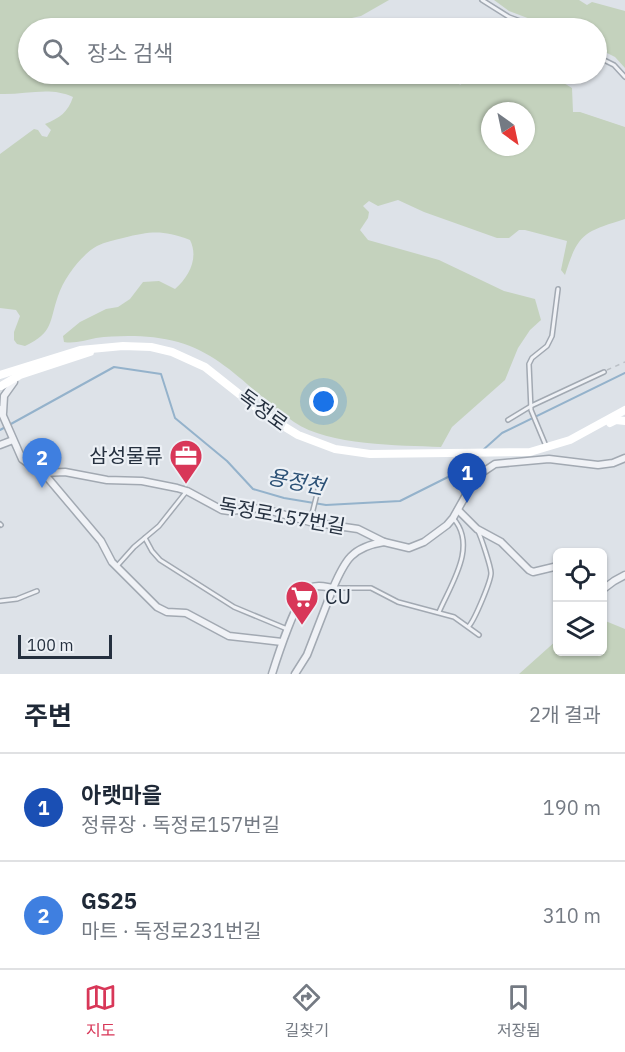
<!DOCTYPE html>
<html lang="ko">
<head>
<meta charset="utf-8">
<style>
	body { margin:0; font-family:"IBM Plex Sans","Noto Sans KR",sans-serif; background:#f2f2f3; color:#1f2937 }
	.controls { position:absolute; right:18px; bottom:18px; display:grid; overflow:hidden; border-radius:9px; box-shadow:0 2px 4px #0004 }
	.controls button { width:54px; height:54px; display:grid; place-items:center; padding:0; border:0; border-bottom:2px solid #e0e1e3; background:#fff; color:#1f2937; font:30px sans-serif }
	.compass { position:absolute; left:481px; top:102px; width:54px; height:54px; border-radius:50%; background:#fff; box-shadow:0 2px 4px #0004; rotate:147deg }
	.scale { position:absolute; left:18px; bottom:15px; width:94px; box-sizing:border-box; padding-left:6px; border:3px solid #25303f; border-top:0; font-size:16px; line-height:21px; white-space:nowrap; color:#25303f; -webkit-text-stroke:4px #ecf0f5; paint-order:stroke }
	.you { position:absolute; left:324px; top:402px; width:21px; height:21px; margin:-15px; border:4px solid #fff; border-radius:50%; background:#1a73e8; box-shadow:0 0 0 9px #1a73e833 }
	.badge { display:grid; place-items:center; width:39px; height:39px; border-radius:50%; background:#d83758; color:#fff; font-size:20px; font-weight:700 }
	.pin { position:absolute; translate:-50% -50px; filter:drop-shadow(0 2px 3px #0008) }
	.pin::after { content:''; position:absolute; top:32px; width:21px; height:18px; background:inherit; clip-path:polygon(0 0,100% 0,50% 100%) }
	.list { margin:0; padding:0; list-style:none }
	h2 { display:flex; justify-content:space-between; align-items:center; height:78px; margin:0; padding:0 24px; font-size:26px }
	h2 small { font-size:20px; font-weight:400; color:#747a83 }
	.list li { display:grid; grid-template-columns:39px 1fr auto; gap:18px; align-items:center; box-sizing:border-box; height:108px; padding:0 24px; border-top:2px solid #e0e1e3 }
	.list b { display:block; font-size:22px; white-space:nowrap }
	.list p { margin:0; font-size:20px; white-space:nowrap; color:#747a83 }
	.list em { font-size:20px; font-style:normal; color:#747a83 }
	.icon { flex:none; width:33px; height:33px; fill:none; stroke:currentColor; stroke-width:2; stroke-linecap:round; stroke-linejoin:round }
	.map { position:relative; flex:none; width:625px; height:674px; overflow:hidden }
	.search { position:absolute; background:#fff; box-shadow:0 2px 4px #0004; left:18px; right:18px; top:18px; height:66px; display:flex; align-items:center; gap:15px; box-sizing:border-box; padding:0 21px; border-radius:33px; color:#747a83; font-size:22px }
	.sheet { height:294px; background:#fff }
	nav { display:flex; justify-content:space-around; align-items:center; box-sizing:border-box; height:84px; border-top:2px solid #e0e1e3; background:#fff; font-size:16px; color:#747a83 }
	nav a { display:grid; justify-items:center; gap:3px }
	nav .on { color:#d83758 }
	.map>svg:first-child { display:block }
	.green { fill:#c4d2bd; fill-rule:evenodd }
	.lines { fill:none; stroke-linecap:round; stroke-linejoin:round }
	.stream { stroke:#94b2cb; stroke-width:2 }
	.lane-casing { stroke:#a2a9b2; stroke-width:6 }
	.street-casing { stroke:#a2a9b2; stroke-width:9 }
	.path { stroke:#bbc0c6; stroke-width:1.5; stroke-dasharray:4.5 4.5; stroke-linecap:butt }
	.lane { stroke:#f0f2f6; stroke-width:3 }
	.street { stroke:#f0f2f6; stroke-width:6 }
	.secondary { stroke:#fff; stroke-width:8 }
	.labels { text-anchor:middle; stroke-width:4.5; stroke-linejoin:round; paint-order:stroke }
	.street-label { font-size:20px; fill:#25303f; stroke:#ecf0f5 }
	.poi-label { font-size:20px; fill:#25303f; stroke:#ecf0f5; text-anchor:end }
	.water-label { font-size:21px; font-style:italic; fill:#2c5176; stroke:#ecf0f5 }
</style>
</head>
<body>
<div class="map">
<svg width="625" height="674" viewBox="0 0 625 674">
	<rect width="100%" height="100%" fill="#dde2e8"/>
	<g class="green">
		<path d="M0,0H389L361,16L315,26L313,28H28V74H452L460,85L474,74C507,73 543,68 572,88L573,112H580L625,127V219C584,232 578,233 565,275L561,270L567,241L525,230H519L509,238H497L424,212L398,200L378,206L369,201L363,206L369,212L368,218L360,230L368,240L439,260L504,291L535,299L541,320L530,330L518,348L505,380L452,427L441,447C399,445 329,446 294,422C254,395 225,355 178,342C152,335 122,335 96,338C85,340 75,344 64,342L63,336L80,322L106,309L118,307L130,299L143,282L159,281L175,289C189,277 199,258 190,240C162,230 152,231 123,238C115,240 105,242 97,246C81,255 64,278 58,296C49,322 54,332 25,346L17,344L14,340V332L20,316L16,310L0,308V154L34,129L38,130L42,136L47,137L51,130L45,124C60,118 68,112 73,97C50,86 25,95 0,94ZM490,111H526V147H490Z"/>
		<path d="M494,0H579L587,5L592,2L625,11V68L615,57L597,48L596,28H554L509,11Z"/>
		<path d="M603,620L625,629V674H519L557,640L558,652H602Z"/>
	</g>
	<g class="lines">
		<g class="stream">
			<path d="M0,430L114,367L161,374L175,418L227,461L253,489L284,498L326,505L400,501L460,471L477,456"/>
			<path d="M483,450L502,433L625,373"/>
		</g>
		<g class="lane-casing">
			<g id="lane">
				<path d="M482,0L509,17L539,28"/>
				<path d="M596,56L614,65L625,77"/>
				<path d="M508,420L531,406L604,372"/>
				<path d="M546,446L531,410L529,364L532,358L547,346L552,336L558,289"/>
				<path d="M310,522L318,490"/>
				<path d="M0,524L1,525"/>
				<path d="M145,538L152,551L160,560L234,607L287,629"/>
				<path d="M117,566L134,547L159,526L186,492"/>
				<path d="M335,588H371L398,602L454,617L479,635"/>
				<path d="M0,601L17,599L37,591"/>
				<path d="M439,612C451,584 478,546 453,518"/>
				<path d="M469,626C475,619 491,581 491,573C491,567 481,537 478,531"/>
			</g>
		</g>
		<g class="street-casing">
			<g id="street">
				<path d="M0,409L22,459L47,477L101,541L112,562L157,607L167,612L186,613L229,636L282,642"/>
				<path d="M3,413L4,396L14,382"/>
				<path d="M0,445L13,440"/>
				<path d="M43,473L65,472L107,480L142,481L177,488L187,491L222,510L229,511L261,508L310,522L358,529L384,542L409,548L424,542L447,525L453,518L471,486L483,472L495,464L549,459L598,465L613,463L625,458"/>
				<path d="M458,510L477,529L501,542L529,570L533,572L558,566"/>
				<path d="M602,590L614,581L625,575"/>
				<path d="M272,674C277,658 297,596 310,588C317,584 326,587 333,588C345,560 352,547 384,542"/>
				<path d="M295,674L307,655L333,588"/>
			</g>
		</g>
		<path class="path" d="M607,370L625,362"/>
		<use href="#lane" class="lane"/>
		<use href="#street" class="street"/>
		<g class="secondary">
			<path d="M0,375L80,350L123,346L151,347L172,352L205,367L267,416L298,435L335,449L370,454L530,452L570,440L625,410"/>
			<path d="M1,386L20,375L90,352"/>
			<path d="M610,423L616,420L625,421"/>
		</g>
	</g>
	<defs>
		<g id="office-pin" transform="scale(1.725)"><path d="M0 17L-7.5 6A9.5 9.5 0 1 1 7.5 6Z" fill="#d83758" stroke="#ecf0f5"/><path d="M-6-3h4V-5.5h4V-3h4V5H-6ZM-1-4.5V-3h2v-1.5ZM-6 0V1H6V0Z" fill="#fff"/></g>
		<g id="supermarket-pin" transform="scale(1.725)"><path d="M0 17L-7.5 6A9.5 9.5 0 1 1 7.5 6Z" fill="#d83758" stroke="#ecf0f5"/><path d="M-6-5.5h2.5l.6 2H6L4.5 2H-2.5L-4.4-4H-6ZM-1.5 3.2a1.3 1.3 0 1 0 .1 0ZM3 3.2a1.3 1.3 0 1 0 .1 0Z" fill="#fff"/></g>
	</defs>
	<g fill-rule="evenodd">
		<use href="#office-pin" x="186" y="456"/>
		<use href="#supermarket-pin" x="302" y="597"/>
	</g>
	<g class="labels">
		<g class="street-label">
			<text transform="translate(263 410) rotate(36)" y="7">독정로</text>
			<text transform="translate(282 516) rotate(10)" y="7">독정로157번길</text>
		</g>
		<g class="poi-label">
			<text x="163" y="463">삼성물류</text>
			<text x="325" y="604" text-anchor="start">CU</text>
		</g>
		<g class="water-label">
			<text transform="translate(296 482) rotate(11)" y="7">용정천</text>
		</g>
	</g>
</svg>
<div class="controls">
<button><svg class="icon" aria-label="locate" viewBox="0 0 24 24"><circle cx="12" cy="12" r="6"/><path d="M12 2v4M12 18v4M2 12h4M18 12h4"/></svg></button>
<button><svg class="icon" aria-label="layers" viewBox="0 0 24 24"><path d="M12 4l9 5-9 5-9-5zM3 14l9 5 9-5"/></svg></button>
</div>
<svg class="compass" viewBox="-18 -18 36 36"><path d="M0-13l5 13h-10z" fill="#e53935"/><path d="M0 13l5-13h-10z" fill="#747a83"/></svg>
<div class="scale">100 m</div>
<div class="you"></div>
<div class="pin badge" style="left:467px;top:503px;background:#1a4fb4">1</div>
<div class="pin badge" style="left:42px;top:488px;background:#3f7fe0">2</div>
<div class="search"><svg class="icon" aria-label="search" viewBox="0 0 24 24"><circle cx="10" cy="10" r="6"/><path d="M15 15l6 6"/></svg>장소 검색</div>
</div>
<section class="sheet">
<h2>주변<small>2개 결과</small></h2>
<ul class="list">
<li><span class="badge" style="background:#1a4fb4">1</span><div><b>아랫마을</b><p>정류장 · 독정로157번길</p></div><em>190 m</em></li>
<li><span class="badge" style="background:#3f7fe0">2</span><div><b>GS25</b><p>마트 · 독정로231번길</p></div><em>310 m</em></li>
</ul>
</section>
<nav>
<a class="on"><svg class="icon" aria-label="map" viewBox="0 0 24 24"><path d="M3 6l6-2 6 2 6-2v14l-6 2-6-2-6 2zM9 4v14M15 6v14"/></svg>지도</a>
<a><svg class="icon" aria-label="directions" viewBox="0 0 24 24"><path d="M12 3l9 9-9 9-9-9zM9 14v-3h6M13 9l2 2-2 2"/></svg>길찾기</a>
<a><svg class="icon" aria-label="saved" viewBox="0 0 24 24"><path d="M7 4h10v16l-5-4-5 4z"/></svg>저장됨</a>
</nav>
</body>
</html>
